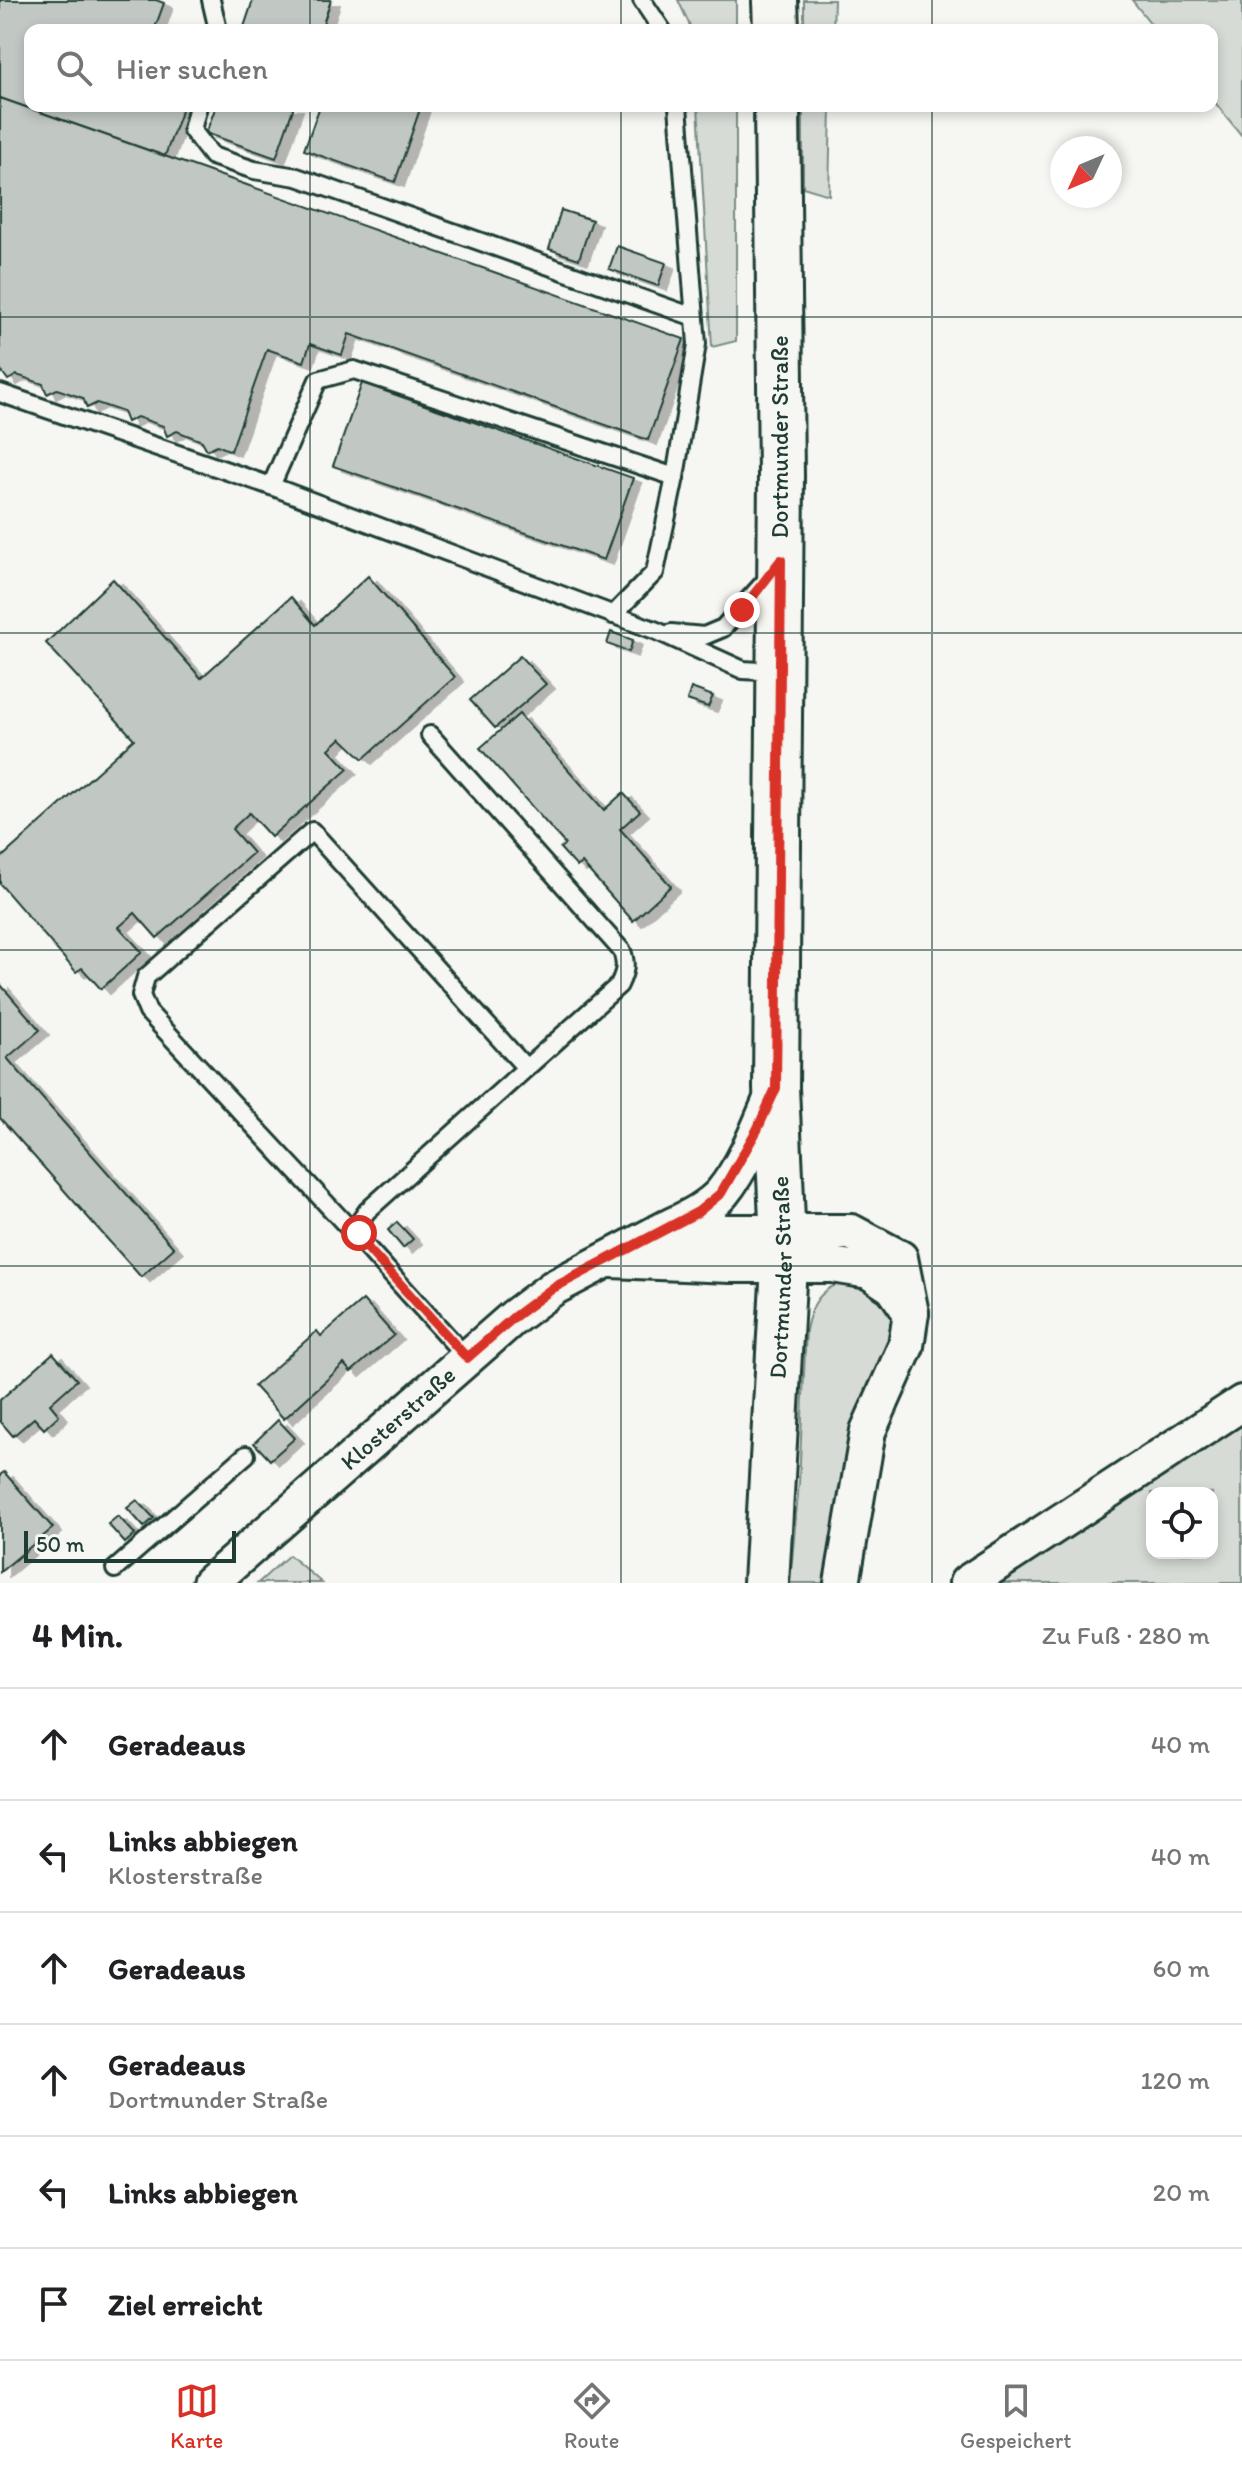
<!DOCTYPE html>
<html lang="de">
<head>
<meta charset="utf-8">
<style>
	body { margin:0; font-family:Itim,sans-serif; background:#f2f2f2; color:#202124 }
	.controls { position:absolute; right:24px; bottom:24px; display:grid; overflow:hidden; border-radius:16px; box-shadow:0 4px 12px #0003 }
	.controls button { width:72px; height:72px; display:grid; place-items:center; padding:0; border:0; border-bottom:2px solid #e0e0e0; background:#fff; color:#202124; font:40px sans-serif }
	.compass { position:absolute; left:1050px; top:136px; width:72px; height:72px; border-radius:50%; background:#fff; box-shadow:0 4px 12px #0003; rotate:226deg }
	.scale { position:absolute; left:24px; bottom:20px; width:212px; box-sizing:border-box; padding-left:8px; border:4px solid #1f3d34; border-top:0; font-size:22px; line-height:28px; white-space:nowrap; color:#1f3d34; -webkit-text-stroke:6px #f6f6f2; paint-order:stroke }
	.stop { position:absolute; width:24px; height:24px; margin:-18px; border:6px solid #d93025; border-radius:50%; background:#fff }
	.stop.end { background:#d93025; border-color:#fff; box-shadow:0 2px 8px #0008 }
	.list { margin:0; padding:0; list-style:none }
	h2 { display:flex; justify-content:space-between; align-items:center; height:104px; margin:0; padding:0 32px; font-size:34px }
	h2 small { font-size:26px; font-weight:400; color:#757577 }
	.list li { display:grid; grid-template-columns:52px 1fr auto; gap:24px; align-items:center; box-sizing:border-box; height:112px; padding:0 32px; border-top:2px solid #e0e0e0 }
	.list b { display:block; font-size:30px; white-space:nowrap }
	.list p { margin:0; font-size:26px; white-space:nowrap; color:#757577 }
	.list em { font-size:26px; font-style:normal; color:#757577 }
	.icon { flex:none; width:44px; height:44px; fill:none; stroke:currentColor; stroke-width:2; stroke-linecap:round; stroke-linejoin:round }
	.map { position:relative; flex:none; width:1242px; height:1583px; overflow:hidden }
	.search { position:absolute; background:#fff; box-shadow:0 4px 12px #0003; left:24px; right:24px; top:24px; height:88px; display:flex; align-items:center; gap:20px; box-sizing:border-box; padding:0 28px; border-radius:16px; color:#757577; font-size:30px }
	.sheet { height:776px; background:#fff }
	nav { display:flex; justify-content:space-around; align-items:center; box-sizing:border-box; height:112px; border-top:2px solid #e0e0e0; background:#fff; font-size:22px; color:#757577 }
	nav a { display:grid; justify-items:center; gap:4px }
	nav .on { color:#d93025 }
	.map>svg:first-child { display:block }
	.green { fill:#d6dbd6; stroke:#7a8c85; stroke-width:2; fill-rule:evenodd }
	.building { fill:#c1c8c3; stroke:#1f3d34; stroke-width:2; filter:url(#shadow) }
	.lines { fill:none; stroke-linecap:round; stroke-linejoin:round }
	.service-casing { stroke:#1f3d34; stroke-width:22 }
	.minor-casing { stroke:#1f3d34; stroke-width:40 }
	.secondary-casing { stroke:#1f3d34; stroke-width:50 }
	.service { stroke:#f6f6f2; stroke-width:16 }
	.minor { stroke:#f6f6f2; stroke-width:34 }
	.secondary { stroke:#f6f6f2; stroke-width:44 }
	.route { stroke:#d93025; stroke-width:10 }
	.grid { fill:none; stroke:#1f3d34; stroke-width:2; stroke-opacity:0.55 }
	.labels { text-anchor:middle; stroke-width:6; stroke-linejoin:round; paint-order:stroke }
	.street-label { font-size:24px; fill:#1f3d34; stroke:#f6f6f2 }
</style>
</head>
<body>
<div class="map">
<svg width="1242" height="1583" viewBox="0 0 1242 1583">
	<defs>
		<filter id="shadow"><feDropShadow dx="9" dy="5" stdDeviation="0" flood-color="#0004"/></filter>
	</defs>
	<rect width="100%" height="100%" fill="#f6f6f2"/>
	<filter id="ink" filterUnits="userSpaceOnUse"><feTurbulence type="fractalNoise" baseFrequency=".0125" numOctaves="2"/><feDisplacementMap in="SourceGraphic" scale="16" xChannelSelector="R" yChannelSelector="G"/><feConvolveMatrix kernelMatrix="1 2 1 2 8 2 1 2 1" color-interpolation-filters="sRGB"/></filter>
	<g filter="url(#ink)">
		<g class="green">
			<path d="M678,0H736V30H692Z"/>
			<path d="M804,0H834L833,30H804Z"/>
			<path d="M1132,0H1242V136L1212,99V30H1156Z"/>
			<path d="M698,106H736V341L712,347Z"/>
			<path d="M803,106H831L829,195L803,187Z"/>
			<path d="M847,1281L873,1287L890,1309L894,1326L829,1583H790L799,1483L806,1330C811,1304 820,1288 847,1281Z"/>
			<path d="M1242,1418V1583H992ZM1152,1493H1212V1553H1152Z"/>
			<path d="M289,1555L322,1583H258Z"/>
		</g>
		<g class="building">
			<path d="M0,0H156L164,3L155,28L162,30H30V106H183L165,156L0,98Z"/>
			<path d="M253,0H331L321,30H243Z"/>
			<path d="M0,98L684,339L648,440L349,334L342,355L310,344L304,362L267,349L231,451L217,445L207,450L202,441L177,431L167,436L163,426L137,417L127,422L123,412L97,403L87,408L83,398L57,389L47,394L43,384L17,375L8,380L0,369Z"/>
			<path d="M216,106H294L276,158L206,133Z"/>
			<path d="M320,106H421L395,182L304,150Z"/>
			<path d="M561,210L592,220L579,259L549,249Z"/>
			<path d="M617,246L666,263L658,286L609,269Z"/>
			<path d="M362,383L633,478L604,560L333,466Z"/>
			<path d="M368,576L455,677L363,759L341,738L329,749L348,769L271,837L249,813L232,829L253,853L157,938L135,913L119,927L142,952L101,989L82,968L76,972L0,884V859L134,739L46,643L113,579L201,678L291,597L315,625Z"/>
			<path d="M611,632L633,640L629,652L607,644Z"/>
			<path d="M520,656L546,684L495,728L470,700Z"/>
			<path d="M691,688L713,696L708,707L687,700Z"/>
			<path d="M519,714L604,810L623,793L640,811L620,829L671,886L633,921L582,863L577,867L560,848L565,844L480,748Z"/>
			<path d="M0,984L40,1030L7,1058L174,1248L141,1277L0,1118Z"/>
			<path d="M397,1222L413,1239L403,1248L388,1230Z"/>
			<path d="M363,1300L394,1335L351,1372L344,1364L284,1419L254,1386L317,1331L321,1336Z"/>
			<path d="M53,1353L77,1380L50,1404L59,1415L44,1429L34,1418L13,1436L0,1421V1400Z"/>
			<path d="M278,1420L295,1438L270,1460L254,1443Z"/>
			<path d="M4,1472L53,1528L0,1572V1475Z"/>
			<path d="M137,1500L154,1518L144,1527L127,1508Z"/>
			<path d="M118,1516L135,1534L125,1543L108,1524Z"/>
		</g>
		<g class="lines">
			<g class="service-casing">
				<g id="service">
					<path d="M211,0L218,30"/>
					<path d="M642,0L662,30"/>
					<path d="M198,106L192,130L212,156L254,170L297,177L694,317"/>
					<path d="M0,393L271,486L657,631L743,670L779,672"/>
					<path d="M271,486L318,380L354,370L675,477"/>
					<path d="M613,615L655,572L675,477L697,344L678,106"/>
					<path d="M671,633L704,636L723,628L771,575"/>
					<path d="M430,735L622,951C627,965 625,972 619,985L367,1211L360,1221L361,1241L467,1358"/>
					<path d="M361,1241L148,1012L141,995L146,977L312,831L526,1068"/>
					<path d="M115,1569L246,1455"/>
				</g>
			</g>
			<g class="minor-casing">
				<g id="minor">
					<path d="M663,1230C683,1220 707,1210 722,1193C745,1165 760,1125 774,1092"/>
					<path d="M611,1260L731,1265H832L869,1271L893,1287L911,1313"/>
					<path id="s1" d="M210,1583L514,1317L553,1288L659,1232H851L900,1258L911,1313L906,1346L868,1431L842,1583"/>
					<path d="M967,1583L1242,1403"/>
				</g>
			</g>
			<g class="secondary-casing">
				<g id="secondary">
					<path d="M775,0L776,30"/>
					<path id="s2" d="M766,1583L784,1265L776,1088L781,475L777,106"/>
				</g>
			</g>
			<use href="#service" class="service"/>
			<use href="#minor" class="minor"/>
			<use href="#secondary" class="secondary"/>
		</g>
	</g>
	<g class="lines" filter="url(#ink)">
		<path class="route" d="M359,1233L361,1241L467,1358L514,1317L553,1288L698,1212L721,1193L757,1130L776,1088L781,560L742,610"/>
	</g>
	<path class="grid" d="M310,0V30M621,0V30M932,0V30M310,106V1583M621,106V1583M932,106V1583M0,317H1242M0,633H1242M0,950H1242M0,1266H1242"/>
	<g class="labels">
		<g class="street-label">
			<text transform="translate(780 437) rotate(-90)" y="8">Dortmunder Straße</text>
			<text dy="8" stroke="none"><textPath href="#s2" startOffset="306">Dortmunder Straße</textPath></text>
			<text dy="8" stroke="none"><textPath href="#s1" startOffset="250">Klosterstraße</textPath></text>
		</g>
	</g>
</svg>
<div class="controls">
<button><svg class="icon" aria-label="locate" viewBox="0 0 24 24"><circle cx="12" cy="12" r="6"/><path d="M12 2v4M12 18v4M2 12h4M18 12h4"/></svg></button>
</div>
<svg class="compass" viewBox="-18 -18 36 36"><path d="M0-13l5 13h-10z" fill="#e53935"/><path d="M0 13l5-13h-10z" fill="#757577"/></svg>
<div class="scale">50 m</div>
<div class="stop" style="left:359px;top:1233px"></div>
<div class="stop end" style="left:742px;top:610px"></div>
<div class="search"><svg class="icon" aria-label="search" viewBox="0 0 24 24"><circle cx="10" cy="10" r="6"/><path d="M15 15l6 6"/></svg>Hier suchen</div>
</div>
<section class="sheet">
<h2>4 Min.<small>Zu Fuß · 280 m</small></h2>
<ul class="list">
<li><svg class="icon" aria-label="ahead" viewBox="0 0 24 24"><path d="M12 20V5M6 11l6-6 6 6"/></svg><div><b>Geradeaus</b></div><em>40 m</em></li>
<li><svg class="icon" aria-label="left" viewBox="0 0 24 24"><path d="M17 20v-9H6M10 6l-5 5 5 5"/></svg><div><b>Links abbiegen</b><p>Klosterstraße</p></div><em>40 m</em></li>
<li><svg class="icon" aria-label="ahead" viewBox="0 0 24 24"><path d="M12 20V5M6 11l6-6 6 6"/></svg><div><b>Geradeaus</b></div><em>60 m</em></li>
<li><svg class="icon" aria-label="ahead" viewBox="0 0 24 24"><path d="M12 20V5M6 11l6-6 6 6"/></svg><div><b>Geradeaus</b><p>Dortmunder Straße</p></div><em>120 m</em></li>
<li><svg class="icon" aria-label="left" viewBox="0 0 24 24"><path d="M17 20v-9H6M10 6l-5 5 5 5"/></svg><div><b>Links abbiegen</b></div><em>20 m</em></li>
<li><svg class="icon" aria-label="arrive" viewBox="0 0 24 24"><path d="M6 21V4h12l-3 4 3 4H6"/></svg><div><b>Ziel erreicht</b></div></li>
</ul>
</section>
<nav>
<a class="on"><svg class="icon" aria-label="map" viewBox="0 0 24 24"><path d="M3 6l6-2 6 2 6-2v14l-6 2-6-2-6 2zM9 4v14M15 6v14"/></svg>Karte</a>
<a><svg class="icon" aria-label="directions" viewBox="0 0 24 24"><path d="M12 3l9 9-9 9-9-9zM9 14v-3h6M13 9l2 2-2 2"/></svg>Route</a>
<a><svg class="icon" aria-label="saved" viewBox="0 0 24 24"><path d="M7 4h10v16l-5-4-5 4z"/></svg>Gespeichert</a>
</nav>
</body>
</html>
